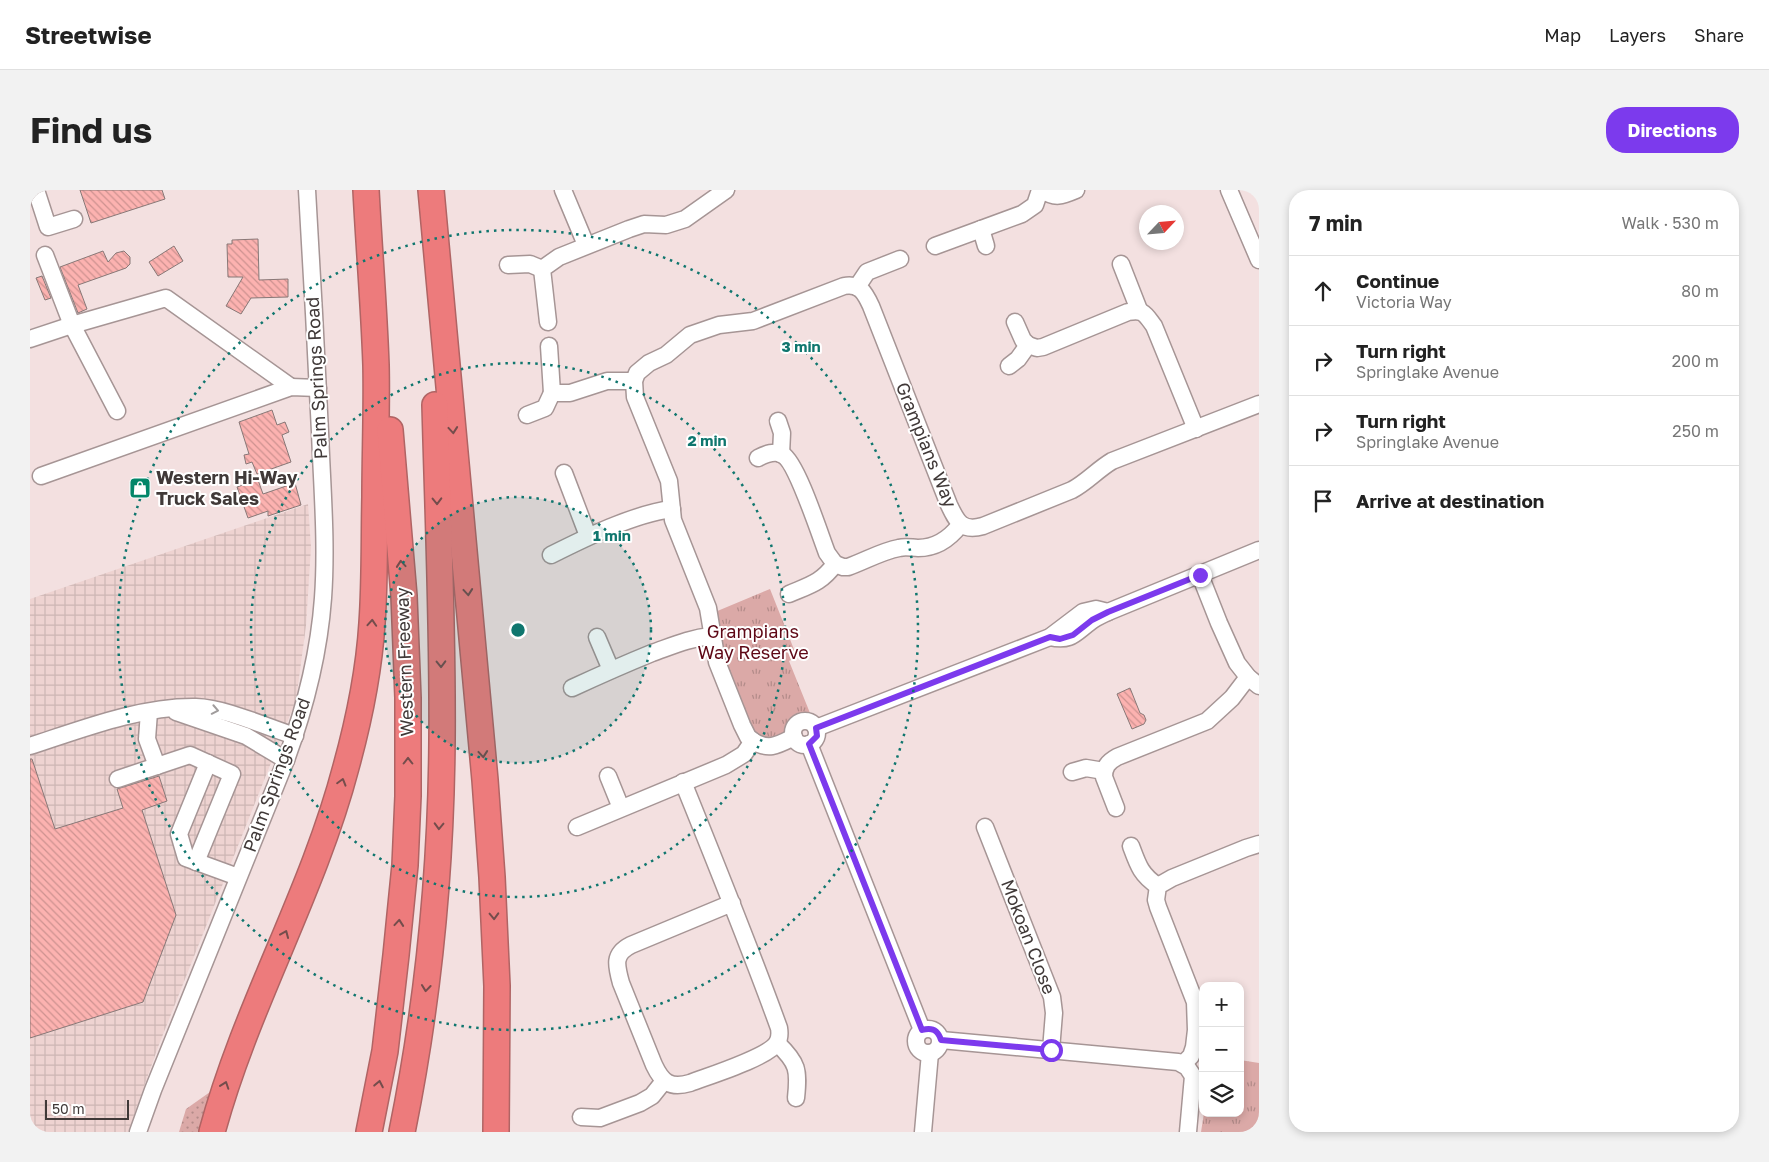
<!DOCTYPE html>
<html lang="en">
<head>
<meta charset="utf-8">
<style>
	body { margin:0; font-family:"Golos Text",sans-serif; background:#f2f2f2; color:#222 }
	.controls { position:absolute; right:15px; bottom:15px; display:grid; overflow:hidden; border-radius:10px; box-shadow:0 2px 8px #0003 }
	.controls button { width:45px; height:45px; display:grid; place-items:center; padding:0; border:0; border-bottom:1px solid #e0e0e0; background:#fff; color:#222; font:25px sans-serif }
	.compass { position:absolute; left:1109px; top:15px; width:45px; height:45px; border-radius:50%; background:#fff; box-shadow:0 2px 8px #0003; rotate:64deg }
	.scale { position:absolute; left:15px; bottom:12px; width:84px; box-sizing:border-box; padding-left:5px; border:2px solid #403938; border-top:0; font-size:14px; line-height:18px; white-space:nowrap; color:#403938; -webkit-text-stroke:4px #fff; paint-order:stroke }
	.stop { position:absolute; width:15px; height:15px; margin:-11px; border:4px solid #7c3aed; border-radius:50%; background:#fff }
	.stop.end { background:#7c3aed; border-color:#fff; box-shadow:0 1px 5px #0008 }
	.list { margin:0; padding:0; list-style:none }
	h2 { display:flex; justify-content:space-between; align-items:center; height:65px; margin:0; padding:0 20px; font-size:21px }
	h2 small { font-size:16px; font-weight:400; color:#767676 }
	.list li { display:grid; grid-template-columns:32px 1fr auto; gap:15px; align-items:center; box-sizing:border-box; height:70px; padding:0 20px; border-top:1px solid #e0e0e0 }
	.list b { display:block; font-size:19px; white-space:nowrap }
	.list p { margin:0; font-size:16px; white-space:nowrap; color:#767676 }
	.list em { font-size:16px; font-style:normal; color:#767676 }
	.icon { flex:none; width:28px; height:28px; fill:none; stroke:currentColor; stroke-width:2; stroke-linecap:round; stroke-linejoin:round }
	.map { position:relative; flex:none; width:1229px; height:942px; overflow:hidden; border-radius:20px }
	header { display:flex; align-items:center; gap:30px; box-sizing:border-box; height:70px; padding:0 25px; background:#fff; border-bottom:1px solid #e0e0e0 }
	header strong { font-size:24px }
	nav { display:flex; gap:28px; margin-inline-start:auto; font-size:18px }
	.intro { display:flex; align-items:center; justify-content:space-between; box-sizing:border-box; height:120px; padding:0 30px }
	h1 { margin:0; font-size:35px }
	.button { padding:12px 22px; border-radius:20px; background:#7c3aed; color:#fff; font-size:18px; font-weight:700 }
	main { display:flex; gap:30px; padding:0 30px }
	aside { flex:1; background:#fff; border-radius:20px; box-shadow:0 2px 8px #0003 }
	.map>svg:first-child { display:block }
	.industrial { fill:url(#industrial-grid) }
	.grass { fill:url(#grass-dots) }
	.park { fill:url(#park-tufts) }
	.building { fill:url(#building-back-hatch); stroke:#887877 }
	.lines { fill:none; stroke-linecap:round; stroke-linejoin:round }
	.minor-casing { stroke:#a69595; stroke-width:19 }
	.highway-casing { stroke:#b06464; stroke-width:28 }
	.minor { stroke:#fff; stroke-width:16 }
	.highway { stroke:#ed7b7c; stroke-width:25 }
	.oneway { stroke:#744d4c }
	.oneway2 { stroke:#a09c9c }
	.route { stroke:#7c3aed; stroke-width:6 }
	.ring { fill:none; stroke:#0f766e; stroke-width:2.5; stroke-dasharray:2.5 5 }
	.labels { text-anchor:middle; stroke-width:4; stroke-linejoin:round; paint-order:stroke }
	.street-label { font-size:18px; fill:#403938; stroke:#fff }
	.poi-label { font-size:18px; font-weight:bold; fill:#403938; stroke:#fff; text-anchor:start }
	.park-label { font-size:18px; fill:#5e0715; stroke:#fff }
	.centre { fill:#0f766e; stroke:#fff; stroke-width:2.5 }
	.ring-label { font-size:15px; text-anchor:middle; font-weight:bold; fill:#0f766e; stroke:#fff; stroke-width:4; stroke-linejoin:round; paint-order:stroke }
</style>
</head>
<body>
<header>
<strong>Streetwise</strong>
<nav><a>Map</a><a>Layers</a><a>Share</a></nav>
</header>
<div class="intro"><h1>Find us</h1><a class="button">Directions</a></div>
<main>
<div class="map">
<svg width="1229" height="942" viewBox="0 0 1229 942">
	<defs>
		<pattern id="industrial-grid" width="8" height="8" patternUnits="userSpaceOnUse" patternTransform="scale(1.25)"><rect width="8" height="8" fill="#eed3d1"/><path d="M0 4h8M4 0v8" fill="none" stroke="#cdb6b4"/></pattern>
		<pattern id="grass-dots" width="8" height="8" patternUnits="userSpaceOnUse" patternTransform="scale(1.25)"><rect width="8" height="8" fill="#dba9a7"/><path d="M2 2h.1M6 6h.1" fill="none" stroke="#b38b89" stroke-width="1.8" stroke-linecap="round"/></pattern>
		<pattern id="park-tufts" width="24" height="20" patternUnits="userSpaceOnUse" patternTransform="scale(1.25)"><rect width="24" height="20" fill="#dba9a7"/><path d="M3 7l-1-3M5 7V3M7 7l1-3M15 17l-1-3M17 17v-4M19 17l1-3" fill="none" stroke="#b38b89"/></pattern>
		<pattern id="building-back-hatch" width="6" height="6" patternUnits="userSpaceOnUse" patternTransform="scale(1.25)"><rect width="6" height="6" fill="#fcb2b0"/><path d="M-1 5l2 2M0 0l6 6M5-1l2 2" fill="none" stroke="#cd9290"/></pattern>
	</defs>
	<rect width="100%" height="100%" fill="#f3e0e0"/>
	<path class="industrial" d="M278,314L281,357L276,436L266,510L128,857L98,942H0V409Z"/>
	<path class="grass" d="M180,902L169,942H149L156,919Z"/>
	<g class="park">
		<path d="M740,399L767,467L759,471L782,528C773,527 765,526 760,534C758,537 758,539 756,541C746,550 736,548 725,545L689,461L685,422Z"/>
		<path d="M1210,870L1229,873V942H1171L1174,923H1210Z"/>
	</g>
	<g class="building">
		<path d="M50,0H132L135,9L61,33Z"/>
		<path d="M228,49L229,90L258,89V107L221,108L211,124L196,116L213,87H198L197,54H202V50Z"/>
		<path d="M144,56L153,71L128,86L119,72Z"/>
		<path d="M73,61L78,72L86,63L94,61L100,67V74L96,78L48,95L57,119L48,123L30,77Z"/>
		<path d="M12,86L21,108L15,110L6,88Z"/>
		<path d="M242,220L247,235L255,232L259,242L252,245L261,272L227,284L222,272L216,274L214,265L219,264L209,232Z"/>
		<path d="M228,290L233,304L265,293L271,315L238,326V321L218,328L207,297Z"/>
		<path d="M1100,498L1110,523L1114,525L1116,530L1114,534L1102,539L1087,504Z"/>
		<path d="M0,569H2L25,639L93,618L87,599L129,586L137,611L112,620L146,725L113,812L0,848Z"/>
	</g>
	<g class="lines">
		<g class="minor-casing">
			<g id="minor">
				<path d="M6,0L18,37L44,29"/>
				<path d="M533,0L556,55"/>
				<path d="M1012,0C1025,9 1032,6 1046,0"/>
				<path d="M1199,0L1229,70"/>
				<path d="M951,39L956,56"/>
				<path d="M905,56L992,24L1005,15L1010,0"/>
				<path d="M15,65L42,135L87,221"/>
				<path d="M1091,74L1109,120"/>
				<path d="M478,75L500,74L512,79"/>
				<path d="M827,97L837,82L870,69"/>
				<path d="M518,132L512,79L529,67L599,39L614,34L636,35L655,29L696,0"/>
				<path d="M985,132L993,150L998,155"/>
				<path d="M0,149L42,135L136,108L261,197"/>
				<path d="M519,156L522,203"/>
				<path d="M979,176L988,169L998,155L1007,158L1013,157L1098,122C1114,119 1115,124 1124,136L1166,239"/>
				<path d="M497,225L515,218L522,203H540L577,191H604"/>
				<path d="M748,231L752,243L751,264"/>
				<path d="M728,268C736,264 745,260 753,265C767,273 790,345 797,363L805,374"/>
				<path d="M534,283L558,346"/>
				<path d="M11,286L261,197L288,198"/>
				<path d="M521,365C555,348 603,324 642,319"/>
				<path d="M1170,385L1189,433L1207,473L1218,487L1229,496"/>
				<path d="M759,404C780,395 791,393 805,374L813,377H818C835,371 852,361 869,358C876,356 882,358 888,358C907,358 920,348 930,335"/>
				<path d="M567,447L581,480"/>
				<path d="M1020,447C1041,452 1045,443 1060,432C1065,428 1072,425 1078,422L1229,360"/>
				<path d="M542,498C568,486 595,474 622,463C642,456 660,448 681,446"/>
				<path d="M119,522L117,549L127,576"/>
				<path d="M146,522L216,546L256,570"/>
				<circle cx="775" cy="543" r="12"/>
				<path d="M786,538L1020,447L1053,422L1066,419L1078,422"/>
				<path d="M723,551L718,547L712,535L687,472L678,418L643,330L639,291L605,207L604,191L607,183L619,173L636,165L660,145L689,135L723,131L814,96C830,93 835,103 841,116L919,315C927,332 932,342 953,336L1042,300C1057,292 1067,280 1082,271L1229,214"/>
				<path d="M779,554L892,840"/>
				<path d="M0,556C52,539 111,516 166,517C196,518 236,537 265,546"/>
				<path d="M178,573L149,644L156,668L208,687"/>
				<path d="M1042,582L1056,578L1074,581"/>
				<path d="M578,586L591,618"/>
				<path d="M88,589L160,565L202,584L166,672"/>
				<path d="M653,592C686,674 719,755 749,838C750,844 750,848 747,853C737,868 678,886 660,893C640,899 632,892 624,875L591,793C586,775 583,764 601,755L702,713"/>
				<path d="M1086,618L1074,587C1074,577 1078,572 1087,567L1177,531L1202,508L1218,487"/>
				<path d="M547,637L696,575L714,564L723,551C739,561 748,555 764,547"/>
				<path d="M955,637L1022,807L1024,823L1021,860"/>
				<path d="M1101,656C1108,675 1111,685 1128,696"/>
				<circle cx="898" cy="851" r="12"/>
				<path d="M911,850L1148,872L1157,877L1163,886L1158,942"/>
				<path d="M747,853C768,873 769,880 766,908"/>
				<path d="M1153,874L1161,866L1164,857L1166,840L1165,812L1128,717L1126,710L1128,696L1142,688L1216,658L1229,654"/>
				<path d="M551,927L570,928L610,913L622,906L634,891"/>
				<path d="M108,942L123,900L256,570C275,518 289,464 293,408C297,353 292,297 290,242C286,161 282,81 277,0"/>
				<path d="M893,942L900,863"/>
			</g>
		</g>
		<g class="highway-casing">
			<g id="highway">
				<path d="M401,0L455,590L462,687L467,796L466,942"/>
				<path d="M182,942C216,816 283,703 316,577C329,530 339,481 342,433C345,391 344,349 345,307C345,263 347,219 346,175C344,117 339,58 336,0"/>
				<path d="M339,942L355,861L366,765L375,675L378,606V508L374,406L360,240"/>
				<path d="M372,942C398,814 411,682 412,551C413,439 408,327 405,215"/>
			</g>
		</g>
		<use href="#minor" class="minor"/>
		<use href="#highway" class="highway"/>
	</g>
	<defs><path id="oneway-chevron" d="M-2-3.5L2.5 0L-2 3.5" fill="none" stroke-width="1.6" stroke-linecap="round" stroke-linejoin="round" transform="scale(1.25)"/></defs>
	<g class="oneway">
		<use href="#oneway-chevron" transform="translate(423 240) rotate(85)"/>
		<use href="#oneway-chevron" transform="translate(407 311) rotate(89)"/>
		<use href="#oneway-chevron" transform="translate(371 374) rotate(-95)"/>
		<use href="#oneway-chevron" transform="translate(438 402) rotate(85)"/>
		<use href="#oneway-chevron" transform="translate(342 433) rotate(-86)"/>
		<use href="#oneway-chevron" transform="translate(411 474) rotate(89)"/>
		<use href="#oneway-chevron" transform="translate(453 564) rotate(85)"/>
		<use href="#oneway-chevron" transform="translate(378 571) rotate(-90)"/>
		<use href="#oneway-chevron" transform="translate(312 592) rotate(-74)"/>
		<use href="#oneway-chevron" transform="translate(409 636) rotate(92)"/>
		<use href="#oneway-chevron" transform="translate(464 726) rotate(88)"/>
		<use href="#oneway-chevron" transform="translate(369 733) rotate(-85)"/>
		<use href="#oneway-chevron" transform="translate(255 744) rotate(-67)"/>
		<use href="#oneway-chevron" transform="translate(396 798) rotate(96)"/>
		<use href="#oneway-chevron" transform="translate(349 894) rotate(-79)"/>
		<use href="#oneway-chevron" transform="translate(195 895) rotate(-71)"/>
	</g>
	<use class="oneway2" href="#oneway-chevron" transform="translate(185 520) rotate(11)"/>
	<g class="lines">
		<path class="route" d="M1021,860L911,850C908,840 902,837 892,840L779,554L787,546L786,538L1020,447L1030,449L1043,445L1062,430L1078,422L1170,385"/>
	</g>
	<circle cx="488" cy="440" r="133" fill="#0f766e" fill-opacity=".12"/>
	<g class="ring">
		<circle cx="488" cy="440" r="133"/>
		<circle cx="488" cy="440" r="267"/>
		<circle cx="488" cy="440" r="400"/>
	</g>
	<defs>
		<g id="shop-square" transform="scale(1.125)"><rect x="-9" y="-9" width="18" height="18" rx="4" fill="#028669" stroke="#fff"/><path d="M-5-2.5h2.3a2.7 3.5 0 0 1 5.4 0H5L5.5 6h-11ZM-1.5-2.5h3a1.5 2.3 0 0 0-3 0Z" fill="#fff"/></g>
	</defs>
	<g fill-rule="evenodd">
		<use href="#shop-square" x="110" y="298"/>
	</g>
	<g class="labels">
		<g class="street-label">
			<text transform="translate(287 188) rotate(-93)" y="6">Palm Springs Road</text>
			<text transform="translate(896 255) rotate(68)" y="6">Grampians Way</text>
			<text transform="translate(375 472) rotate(-92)" y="6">Western Freeway</text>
			<text transform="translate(247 585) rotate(-70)" y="6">Palm Springs Road</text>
			<text transform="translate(998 747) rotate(69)" y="6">Mokoan Close</text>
		</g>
		<g class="poi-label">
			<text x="126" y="294">Western Hi-Way<tspan x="126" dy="21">Truck Sales</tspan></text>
		</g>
		<g class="park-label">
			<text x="723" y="448">Grampians<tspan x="723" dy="21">Way Reserve</tspan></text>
		</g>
	</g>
	<circle cx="488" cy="440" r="8" class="centre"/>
	<g class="ring-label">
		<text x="771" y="162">3 min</text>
		<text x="677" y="256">2 min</text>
		<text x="582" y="351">1 min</text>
	</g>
</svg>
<div class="controls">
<button>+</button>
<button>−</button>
<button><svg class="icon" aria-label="layers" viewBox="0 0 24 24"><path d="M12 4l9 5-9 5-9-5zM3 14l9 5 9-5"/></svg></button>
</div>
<svg class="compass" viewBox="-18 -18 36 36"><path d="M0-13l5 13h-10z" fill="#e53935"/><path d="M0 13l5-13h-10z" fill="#767676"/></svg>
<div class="scale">50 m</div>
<div class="stop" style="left:1021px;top:860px"></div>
<div class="stop end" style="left:1170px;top:385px"></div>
</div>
<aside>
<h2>7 min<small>Walk · 530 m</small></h2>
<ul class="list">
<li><svg class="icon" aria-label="ahead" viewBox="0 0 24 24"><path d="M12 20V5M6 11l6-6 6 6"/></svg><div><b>Continue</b><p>Victoria Way</p></div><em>80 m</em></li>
<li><svg class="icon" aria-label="right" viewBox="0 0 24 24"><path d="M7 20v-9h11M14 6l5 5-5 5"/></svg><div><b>Turn right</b><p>Springlake Avenue</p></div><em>200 m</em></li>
<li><svg class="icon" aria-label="right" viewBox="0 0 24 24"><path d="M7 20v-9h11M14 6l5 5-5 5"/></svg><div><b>Turn right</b><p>Springlake Avenue</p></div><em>250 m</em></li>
<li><svg class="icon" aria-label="arrive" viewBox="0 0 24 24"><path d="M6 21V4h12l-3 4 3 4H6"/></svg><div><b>Arrive at destination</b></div></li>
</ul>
</aside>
</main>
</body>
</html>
